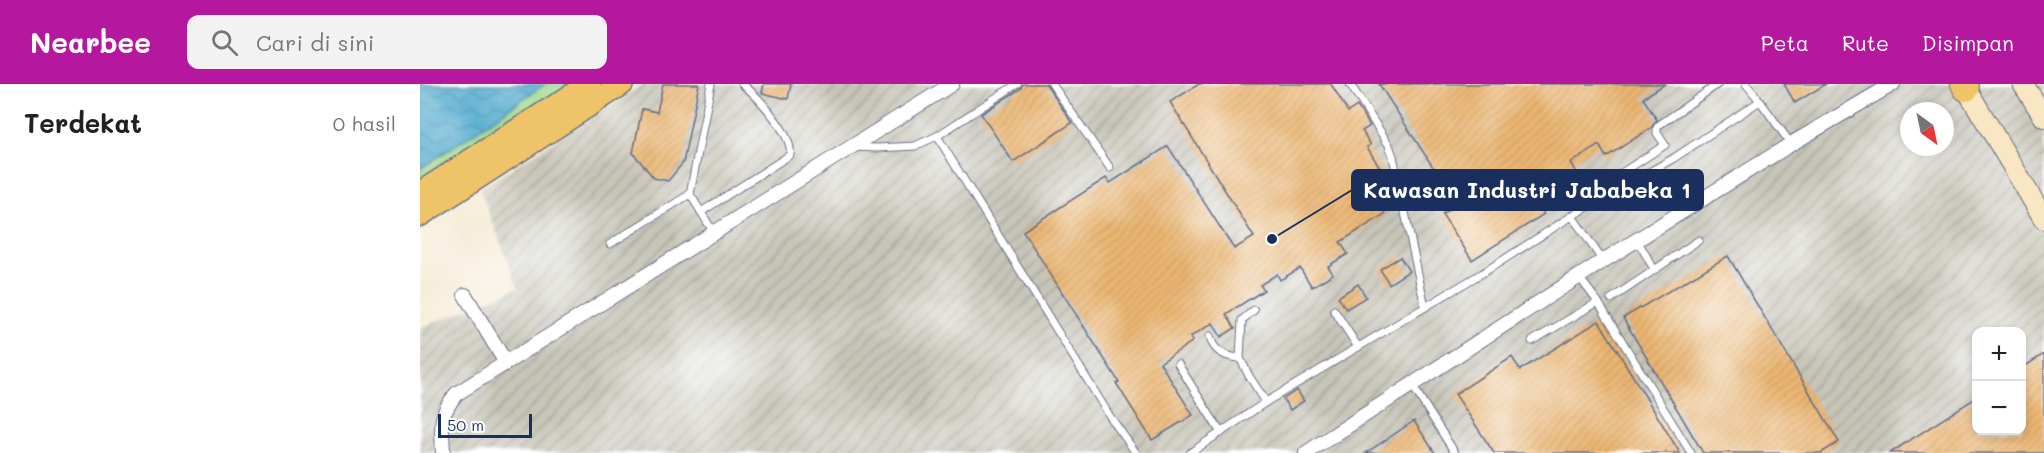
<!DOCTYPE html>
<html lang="id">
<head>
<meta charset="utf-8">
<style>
	body { margin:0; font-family:Mali,sans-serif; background:#f2f2f2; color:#202124 }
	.controls { position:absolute; right:18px; bottom:18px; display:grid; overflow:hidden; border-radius:12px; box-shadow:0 3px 9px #0003 }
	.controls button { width:54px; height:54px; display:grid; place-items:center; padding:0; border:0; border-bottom:2px solid #e0e0e0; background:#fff; color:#202124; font:30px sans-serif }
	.compass { position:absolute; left:1480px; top:18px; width:54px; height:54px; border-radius:50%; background:#fff; box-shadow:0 3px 9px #0003; rotate:147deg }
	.scale { position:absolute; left:18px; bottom:15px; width:94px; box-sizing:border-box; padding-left:6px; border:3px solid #1b2f5e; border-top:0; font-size:16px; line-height:21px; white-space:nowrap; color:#1b2f5e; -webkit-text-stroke:4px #fff; paint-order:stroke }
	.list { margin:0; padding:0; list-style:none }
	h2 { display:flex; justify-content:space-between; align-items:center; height:78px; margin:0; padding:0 24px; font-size:26px }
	h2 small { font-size:20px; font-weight:400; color:#757577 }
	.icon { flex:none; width:33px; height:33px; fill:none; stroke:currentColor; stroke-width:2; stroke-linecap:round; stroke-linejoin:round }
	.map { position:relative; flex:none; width:1624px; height:369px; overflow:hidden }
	header { display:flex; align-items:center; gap:36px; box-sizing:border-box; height:84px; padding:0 30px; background:#b5179e; color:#fff }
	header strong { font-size:28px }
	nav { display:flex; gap:33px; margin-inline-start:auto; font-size:21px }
	.search { width:420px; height:54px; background:#f2f2f2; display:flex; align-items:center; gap:15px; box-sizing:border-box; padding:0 21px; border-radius:12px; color:#757577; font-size:22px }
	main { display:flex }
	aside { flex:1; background:#fff }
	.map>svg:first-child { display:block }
	.industrial { fill:url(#industrial-furrows); fill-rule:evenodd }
	.green { fill:#9ed789; stroke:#5c8374; stroke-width:1.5 }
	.water { fill:url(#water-waves); stroke:#366e96; stroke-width:1.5 }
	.building { fill:url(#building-hatch) }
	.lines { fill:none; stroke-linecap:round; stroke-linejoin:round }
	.service-casing { stroke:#676f86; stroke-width:9 }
	.minor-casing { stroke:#676f86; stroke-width:16 }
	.secondary-casing { stroke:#676f86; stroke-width:22 }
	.primary-casing { stroke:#676f86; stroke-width:25 }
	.motorway-casing { stroke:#676f86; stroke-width:28 }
	.service { stroke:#fff; stroke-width:7 }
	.minor { stroke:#fff; stroke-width:14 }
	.secondary { stroke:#f9e7c3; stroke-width:20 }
	.primary { stroke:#efc469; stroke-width:22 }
	.motorway { stroke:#efc469; stroke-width:26 }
	.leader { fill:none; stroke:#1b2f5e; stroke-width:2 }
	.callout-dot { fill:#1b2f5e; stroke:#fff; stroke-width:2 }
	.callout { fill:#1b2f5e; stroke:#1b2f5e; stroke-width:2 }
	.callout-label { font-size:22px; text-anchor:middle; font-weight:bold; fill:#fff }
</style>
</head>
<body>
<header>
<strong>Nearbee</strong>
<div class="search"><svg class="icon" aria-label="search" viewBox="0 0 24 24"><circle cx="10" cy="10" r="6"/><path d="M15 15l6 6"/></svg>Cari di sini</div>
<nav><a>Peta</a><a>Rute</a><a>Disimpan</a></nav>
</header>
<main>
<aside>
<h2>Terdekat<small>0 hasil</small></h2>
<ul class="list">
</ul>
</aside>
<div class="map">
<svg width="1624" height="369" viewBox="0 0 1624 369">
	<defs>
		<pattern id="industrial-furrows" width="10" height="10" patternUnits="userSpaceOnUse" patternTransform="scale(1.5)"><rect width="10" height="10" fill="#c7c5b8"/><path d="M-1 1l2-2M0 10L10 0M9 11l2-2" fill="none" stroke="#a1a099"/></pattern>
		<pattern id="water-waves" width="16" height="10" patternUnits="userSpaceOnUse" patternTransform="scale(1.5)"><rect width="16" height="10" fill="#52accf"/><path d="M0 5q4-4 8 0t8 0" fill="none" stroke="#438cab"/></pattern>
		<pattern id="building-hatch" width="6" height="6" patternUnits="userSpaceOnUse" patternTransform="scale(1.5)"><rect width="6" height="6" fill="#ebb571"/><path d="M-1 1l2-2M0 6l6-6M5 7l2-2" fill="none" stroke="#c99c64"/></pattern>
	</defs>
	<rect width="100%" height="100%" fill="#fff"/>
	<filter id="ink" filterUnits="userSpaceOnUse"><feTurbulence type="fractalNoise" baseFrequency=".0167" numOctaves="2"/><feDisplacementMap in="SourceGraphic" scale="12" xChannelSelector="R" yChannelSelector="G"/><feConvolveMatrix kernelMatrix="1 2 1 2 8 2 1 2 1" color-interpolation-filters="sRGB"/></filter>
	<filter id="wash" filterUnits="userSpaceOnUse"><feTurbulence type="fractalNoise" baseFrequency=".008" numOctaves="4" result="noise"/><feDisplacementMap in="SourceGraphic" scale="24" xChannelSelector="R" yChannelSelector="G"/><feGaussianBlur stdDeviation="1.35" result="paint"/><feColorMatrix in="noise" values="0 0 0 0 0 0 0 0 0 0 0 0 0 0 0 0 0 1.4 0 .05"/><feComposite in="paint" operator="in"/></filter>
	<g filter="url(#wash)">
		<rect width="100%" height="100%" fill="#f4e7cf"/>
		<path class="industrial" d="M223,0H1624V369H0V244L98,204L60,105ZM1489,27H1525V63H1489ZM1556,248H1602V346H1556Z"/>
		<path class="green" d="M125,0H170L0,109V85Z"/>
		<path class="water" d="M0,0H125L0,85Z"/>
		<g id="blocks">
			<g class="building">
				<path d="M243,0H279L263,79L248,97L234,94L213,69L222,25L237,28Z"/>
				<path d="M344,0H371L368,15L342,9Z"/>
				<path d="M603,0H626L652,39L593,78L561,30L600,5Z"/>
				<path d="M779,0H911L928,28L937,22L950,42L942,47L951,61L947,63L963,89L946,99L965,130L920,158L928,170L908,182L913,190L892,203L880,184L860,196L857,190L840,201L844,206L806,230L815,244L801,253L793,239L770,253L773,257L740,279L773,331L732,356L696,299L699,298L603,147L686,94L690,99L748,62L814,165L834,153L750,18Z"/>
				<path d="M959,0H1245L1223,14L1237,36L1231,44L1186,73L1179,61L1151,79L1159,92L1117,119L1124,130L1052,176L1022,130L1037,120Z"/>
				<path d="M1364,0H1406L1375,19Z"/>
				<path d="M1308,172L1419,358L1401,369H1283L1203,234Z"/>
				<path d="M980,173L989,187L969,200L960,185Z"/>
				<path d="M938,200L946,213L926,225L918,213Z"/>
				<path d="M1179,237L1260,369H1074L1035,310L1092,273L1100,286Z"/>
				<path d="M1624,270V369H1470L1557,313V346H1602V284Z"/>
				<path d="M877,306L884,317L870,326L863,315Z"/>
				<path d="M994,337L1015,369H946Z"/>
			</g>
		</g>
	</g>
	<g filter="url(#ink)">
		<use href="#blocks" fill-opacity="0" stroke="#676f86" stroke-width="1.5"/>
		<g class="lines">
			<g class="service-casing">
				<g id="service">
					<path d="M291,0L270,110L294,149"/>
					<path d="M632,0L690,84"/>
					<path d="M930,0L969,61L973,72L1005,223"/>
					<path d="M1340,17L1371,60"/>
					<path d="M517,52L691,334L716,369"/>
					<path d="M434,63L457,64L495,62L517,52L597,0"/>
					<path d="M1190,110L1189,99L1192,95L1245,61L1237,49V44L1239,41L1298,0"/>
					<path d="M281,128L370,71C374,52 337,11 322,0"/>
					<path d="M1152,132L1254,74L1340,17L1326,0"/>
					<path d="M1217,156L1234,185"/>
					<path d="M190,160L270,110"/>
					<path d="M1159,193L1178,218L1271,369"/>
					<path d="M1191,215L1279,156"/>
					<path d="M834,226L822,236L820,274L829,292L846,318"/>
					<path d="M914,226L938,263"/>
					<path d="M790,252C793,267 804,273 820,274"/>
					<path d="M1112,257L1178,218"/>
					<path d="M758,280L801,349"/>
					<path d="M992,301L1035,369"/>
					<path d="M770,369L846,318L1069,185L1152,132L1183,177"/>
				</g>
			</g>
			<g class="minor-casing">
				<g id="minor">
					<path d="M45,211L86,279"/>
					<path d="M23,369C22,341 18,333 36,310L532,0"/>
					<path d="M886,369L1183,177L1371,60L1473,0"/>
				</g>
			</g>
			<g class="secondary-casing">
				<g id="secondary">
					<path d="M1542,0L1546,4L1624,135"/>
					<path d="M1603,0L1624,33"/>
				</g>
			</g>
			<g class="primary-casing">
				<g id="primary">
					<path d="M0,109L169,0"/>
					<path d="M0,131L202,0"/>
				</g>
			</g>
			<g class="motorway-casing">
				<path id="motorway" d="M1544,0L1546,4"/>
			</g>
			<use href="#service" class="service"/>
			<use href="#minor" class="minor"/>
			<use href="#secondary" class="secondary"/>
			<use href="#primary" class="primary"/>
			<use href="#motorway" class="motorway"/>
		</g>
	</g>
	<path class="leader" d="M852 155L932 106"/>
	<circle class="callout-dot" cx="852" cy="155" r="6"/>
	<rect class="callout" x="932" y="86" width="351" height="40" rx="6"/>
	<g class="callout-label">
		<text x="1107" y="114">Kawasan Industri Jababeka 1</text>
	</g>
</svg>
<div class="controls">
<button>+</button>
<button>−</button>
</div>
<svg class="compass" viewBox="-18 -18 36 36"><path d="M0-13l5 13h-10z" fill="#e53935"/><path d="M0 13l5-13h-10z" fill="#757577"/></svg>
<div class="scale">50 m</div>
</div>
</main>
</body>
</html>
